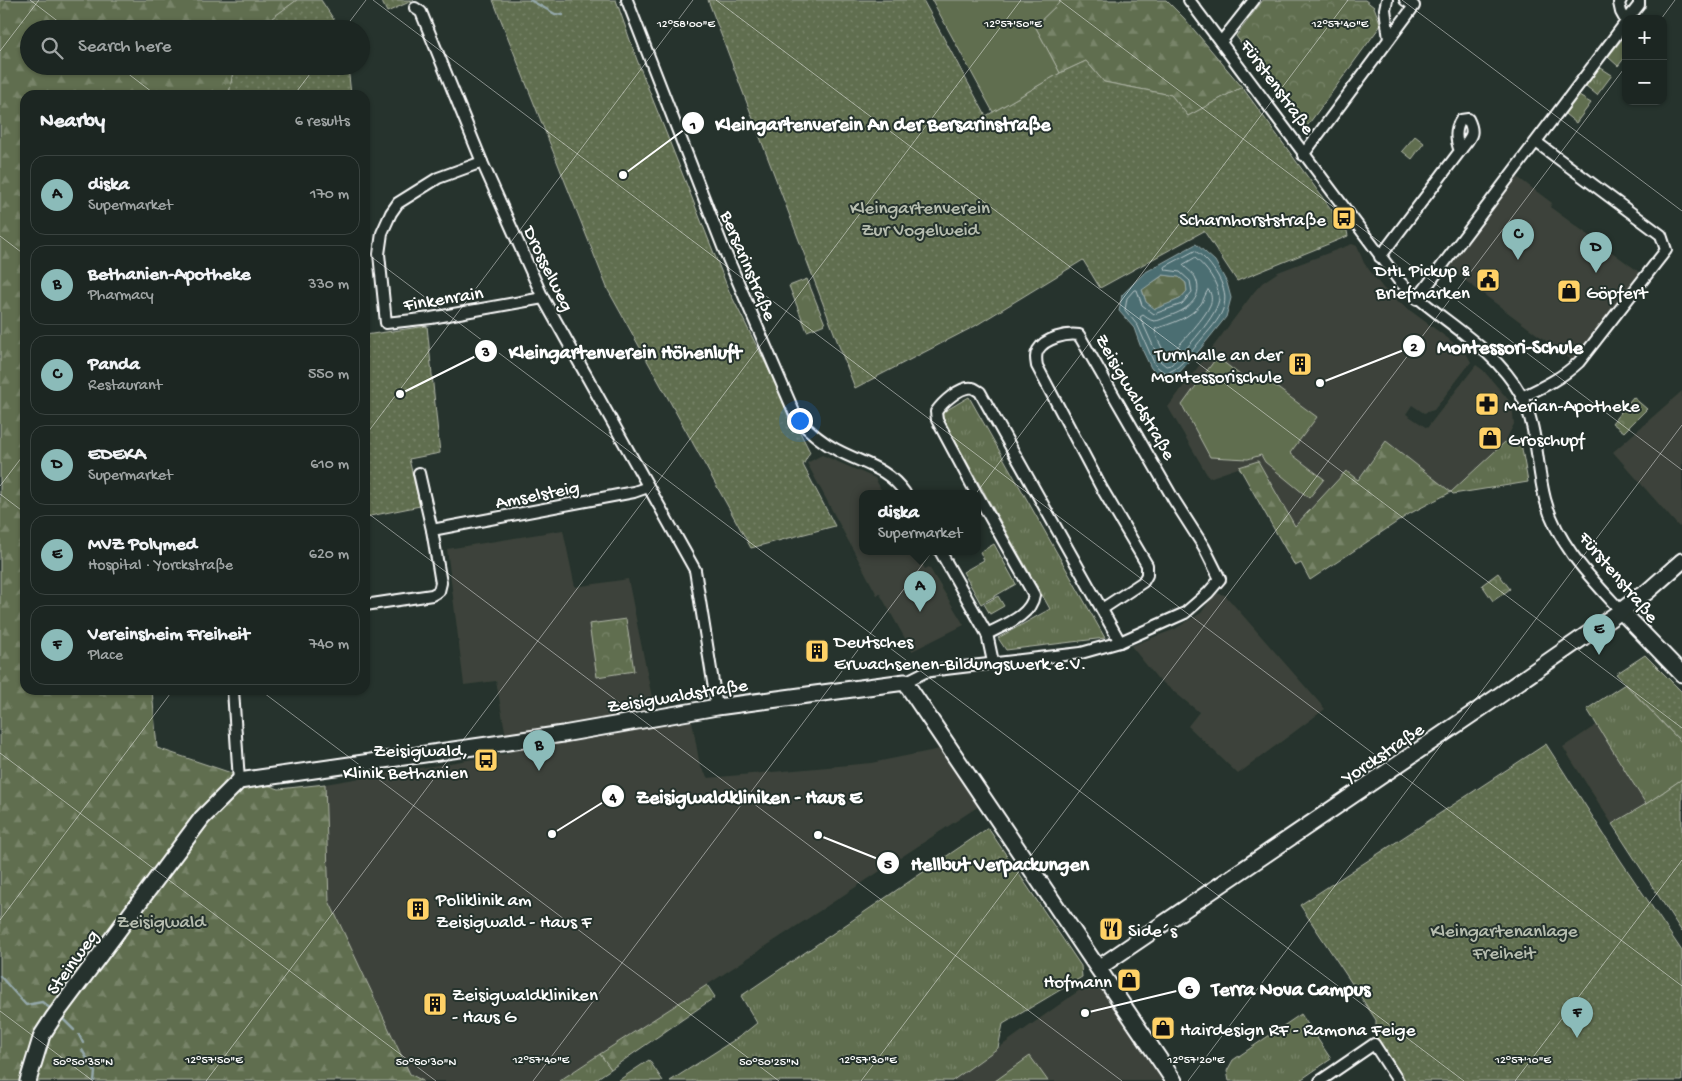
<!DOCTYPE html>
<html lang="en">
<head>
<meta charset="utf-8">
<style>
	body { margin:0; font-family:"Gochi Hand",sans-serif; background:#252e2a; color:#f1f3f6 }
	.controls { position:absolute; right:15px; top:15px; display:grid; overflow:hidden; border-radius:10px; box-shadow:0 1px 4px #0004 }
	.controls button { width:45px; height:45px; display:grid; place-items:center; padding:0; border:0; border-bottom:1px solid #3a4340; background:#1c2622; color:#f1f3f6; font:25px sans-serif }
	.you { position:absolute; left:799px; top:420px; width:18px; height:18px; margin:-12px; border:4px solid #fff; border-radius:50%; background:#1a73e8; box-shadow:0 0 0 8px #1a73e833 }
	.badge { display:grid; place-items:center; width:32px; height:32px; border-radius:50%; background:#8bbbb9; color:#111; font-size:16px; font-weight:700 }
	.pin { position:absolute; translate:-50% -41px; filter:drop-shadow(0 1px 2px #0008) }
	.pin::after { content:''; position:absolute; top:26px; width:18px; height:15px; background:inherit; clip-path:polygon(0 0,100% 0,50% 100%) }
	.popup { position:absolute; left:859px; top:490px; width:122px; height:65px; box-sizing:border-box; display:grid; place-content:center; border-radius:10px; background:#1c2622; filter:drop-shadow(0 1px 4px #0005); font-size:16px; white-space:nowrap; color:#a0a5a5 }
	.popup b { font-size:19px; color:#f1f3f6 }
	.popup::after { content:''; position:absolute; left:50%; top:100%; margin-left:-10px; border:10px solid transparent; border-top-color:#1c2622 }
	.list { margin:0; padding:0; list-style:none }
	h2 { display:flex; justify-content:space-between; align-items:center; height:65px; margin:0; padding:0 20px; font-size:21px }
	h2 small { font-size:16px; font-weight:400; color:#a0a5a5 }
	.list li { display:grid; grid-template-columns:32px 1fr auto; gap:15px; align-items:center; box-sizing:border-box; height:80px; margin:0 10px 10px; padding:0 10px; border:1px solid #3a4340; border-radius:15px }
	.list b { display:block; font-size:19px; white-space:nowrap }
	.list p { margin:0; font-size:16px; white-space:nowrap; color:#a0a5a5 }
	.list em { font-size:16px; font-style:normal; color:#a0a5a5 }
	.icon { flex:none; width:28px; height:28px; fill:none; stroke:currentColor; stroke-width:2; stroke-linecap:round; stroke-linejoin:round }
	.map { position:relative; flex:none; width:1682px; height:1081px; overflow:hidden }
	.search { position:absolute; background:#1c2622; box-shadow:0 1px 4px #0004; left:20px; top:20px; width:350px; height:55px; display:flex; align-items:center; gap:12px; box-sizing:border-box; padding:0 18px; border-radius:28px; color:#a0a5a5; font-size:19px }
	.panel { position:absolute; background:#1c2622; box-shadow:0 1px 4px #0004; left:20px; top:90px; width:350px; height:605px; border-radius:15px }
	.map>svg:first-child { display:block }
	.built { fill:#3c433a }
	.grass { fill:url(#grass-tufts); stroke:#b0b6a7 }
	.forest { fill:url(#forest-firs); stroke:#b0b6a7 }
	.park { fill:url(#park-crowns); stroke:#b0b6a7 }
	.garden { fill:url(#garden-dots); stroke:#b0b6a7 }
	.pitch { fill:#606e4f; stroke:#b0b6a7 }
	.water { fill:#4c6e72; stroke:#94a8aa; fill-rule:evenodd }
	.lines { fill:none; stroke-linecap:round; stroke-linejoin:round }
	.shore { stroke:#b7c5c7; stroke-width:1 }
	.stream { stroke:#94a8aa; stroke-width:2.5 }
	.street-casing { stroke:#fff; stroke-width:14 }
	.secondary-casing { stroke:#fff; stroke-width:19 }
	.street { stroke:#26332d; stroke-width:10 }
	.secondary { stroke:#26332d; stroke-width:15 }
	.ticks { fill:none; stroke:#fff; stroke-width:1; stroke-opacity:0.45 }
	.labels { text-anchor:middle; stroke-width:4; stroke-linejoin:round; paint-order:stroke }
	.street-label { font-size:19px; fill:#fff; stroke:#26332d }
	.park-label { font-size:19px; fill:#b7beb0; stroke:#26332d }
	.poi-label { font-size:19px; fill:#fff; stroke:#26332d; text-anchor:start }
	.ticks-label { font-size:12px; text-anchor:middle; fill:#fff; stroke:#26332d; stroke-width:4; stroke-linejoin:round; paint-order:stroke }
	.leader { fill:none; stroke:#fff; stroke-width:2 }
	.callout-dot { fill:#fff; stroke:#26332d; stroke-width:2 }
	.mark-label { font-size:15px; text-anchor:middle; font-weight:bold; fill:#111 }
	.callout-label { font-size:20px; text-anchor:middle; font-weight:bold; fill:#fff; stroke:#26332d; stroke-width:4; stroke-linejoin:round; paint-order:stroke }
</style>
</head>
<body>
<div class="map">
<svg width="1682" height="1081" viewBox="0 0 1682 1081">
	<defs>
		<pattern id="grass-tufts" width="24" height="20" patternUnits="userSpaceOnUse" patternTransform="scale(1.25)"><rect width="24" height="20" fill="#606e4f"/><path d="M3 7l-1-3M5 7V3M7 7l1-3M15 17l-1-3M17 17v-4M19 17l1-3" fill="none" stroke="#788469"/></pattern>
		<pattern id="forest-firs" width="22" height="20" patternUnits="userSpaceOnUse" patternTransform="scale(1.25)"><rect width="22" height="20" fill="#606e4f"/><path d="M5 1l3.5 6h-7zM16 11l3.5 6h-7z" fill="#788469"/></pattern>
		<pattern id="park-crowns" width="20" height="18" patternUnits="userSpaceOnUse" patternTransform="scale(1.25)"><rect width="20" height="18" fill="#606e4f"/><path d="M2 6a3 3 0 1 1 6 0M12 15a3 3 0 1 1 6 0" fill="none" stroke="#788469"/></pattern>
		<pattern id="garden-dots" width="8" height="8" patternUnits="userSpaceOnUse" patternTransform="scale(1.25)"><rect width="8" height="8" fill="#606e4f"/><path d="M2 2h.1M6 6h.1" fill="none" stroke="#788469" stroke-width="1.8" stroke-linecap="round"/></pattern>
	</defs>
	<rect width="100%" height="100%" fill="#26332d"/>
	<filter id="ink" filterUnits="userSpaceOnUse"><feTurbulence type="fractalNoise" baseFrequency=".02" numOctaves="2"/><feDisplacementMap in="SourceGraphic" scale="10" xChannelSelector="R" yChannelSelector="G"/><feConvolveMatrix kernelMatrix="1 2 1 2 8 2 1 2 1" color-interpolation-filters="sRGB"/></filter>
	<g filter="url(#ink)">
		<g class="built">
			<path d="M1516,176L1552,203L1550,207L1642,274L1574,362L1447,267Z"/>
			<path d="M1352,244L1357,246L1364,263L1383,288L1400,303L1465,351L1471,362L1434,410L1424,413L1412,405L1406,414L1427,428L1476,365L1483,370L1512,404L1514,424L1505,442L1451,492L1386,441L1357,480L1345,472L1295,526L1258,461L1209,478L1168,407L1254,292L1262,283L1278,272Z"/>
			<path d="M1682,391V524L1679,527L1613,452Z"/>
			<path d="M822,455L875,478L883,493H862V551H915L925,569L929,567L964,625L912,651L880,594L877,595L807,463Z"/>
			<path d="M563,530L575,587L628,579L658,727L692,721L700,766L708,778L871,763L945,748L982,804L707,985L559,1081H423L410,1074L329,901L325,784L509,753L496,681L464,685L447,549Z"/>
			<path d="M1215,593L1225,595L1325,709L1238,774L1188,726L1199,712L1157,678L1131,646L1175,629L1201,613Z"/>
			<path d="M1598,724L1646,804L1612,824L1563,747Z"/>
			<path d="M1098,977L1168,1081H952Z"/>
		</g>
		<g class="grass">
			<path d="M1623,38L1626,40V56L1618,66L1608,57Z"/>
			<path d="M1599,68H1601L1612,75L1597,95L1586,86Z"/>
			<path d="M1579,96L1591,103L1576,123L1565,114Z"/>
			<path d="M969,397L1105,638L1006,650L998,638L1050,609L940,414Z"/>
			<path d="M1520,438L1528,482L1453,494L1451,492L1505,442Z"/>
			<path d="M994,544L1016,584L981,604L963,572L984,560L980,552Z"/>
			<path d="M1625,684L1682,743V779L1646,804L1587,709Z"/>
			<path d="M988,828L1081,966L1082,977L1003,1024L998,1048L952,1081H670L742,1035L757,1023L741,996Z"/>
			<path d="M1301,1014L1331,1059L1299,1081H1229L1227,1071L1233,1060Z"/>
			<path d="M600,1054L611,1069L593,1081H559Z"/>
			<path d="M649,1060L663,1081H618L619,1080Z"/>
		</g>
		<g class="forest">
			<path d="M0,0H297L257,29H29V66H234L229,95H25V690H152L157,748L279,789L325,784L329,901L410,1074L423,1081H0Z"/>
			<path d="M1062,0H1166L1184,18L1242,87L1188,116L1171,95L1104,82L1086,61L1060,73L1035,26Z"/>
			<path d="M1164,275L1179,277L1186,283L1187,291L1180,299L1155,310L1146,302L1142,289Z"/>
			<path d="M1386,441L1451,492L1409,514L1310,580L1301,563L1295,566L1239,467L1258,461L1295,526L1346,471L1358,480Z"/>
			<path d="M707,985L715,997L611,1069L600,1054Z"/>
		</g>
		<g class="park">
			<path d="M1263,0H1365L1374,7L1381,25L1305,129L1236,36Z"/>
			<path d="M1415,136L1424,143L1412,159L1402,151Z"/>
			<path d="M807,279L825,324L807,331L789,286Z"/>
			<path d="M1633,397L1647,409L1624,432L1612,423Z"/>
			<path d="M1498,573L1510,589L1493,601L1482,585Z"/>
			<path d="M998,596L1004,606L990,614L984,604Z"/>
			<path d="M626,619L634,671L597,677L589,624Z"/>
		</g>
		<g class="garden">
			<path d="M297,0H321L340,29H257Z"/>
			<path d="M381,0H414L387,12Z"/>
			<path d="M493,0H616L637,60L729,291L810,452L803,465L835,526L751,548L608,290Z"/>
			<path d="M708,0H923L986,116L1060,73L1086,61L1104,82L1171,95L1188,116L1242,87L1347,231L1348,236L1237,281L1204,231L1100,288L1083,260L975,326L855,388Z"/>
			<path d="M234,66H348L351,95H229Z"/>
			<path d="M427,326L440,453L409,459L420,506L365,517V335Z"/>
			<path d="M1645,655L1682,692V743L1616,674Z"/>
			<path d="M1546,744L1621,861L1682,951V1081H1404L1376,1040V1020L1300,905Z"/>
			<path d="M1682,779V932L1612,824L1646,804Z"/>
		</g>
		<g class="pitch">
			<path d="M932,0H1062L1035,26L1060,73L993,112Z"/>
			<path d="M1217,357L1249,382L1268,381L1317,417L1290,453L1324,479L1309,498L1265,462L1261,455L1248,459L1210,457L1182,405Z"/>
			<path d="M1030,1056L1048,1081H995Z"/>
		</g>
		<path class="water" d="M1196,244L1215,261L1227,283L1231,298L1226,317L1197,353L1176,376L1163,379L1151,368L1140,345L1134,328L1119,311L1122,295L1144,273ZM1163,275L1179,277L1186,283L1187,291L1180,299L1155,309L1146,302L1142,290Z"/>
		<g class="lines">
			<g class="shore">
				<path d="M1195,251C1205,257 1212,266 1218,276C1236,308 1215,322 1196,346C1187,357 1178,371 1165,373L1155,365L1138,326L1125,310L1127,298L1134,290H1137L1142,305L1154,314L1182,304L1192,292L1190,281L1180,272L1166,270L1165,267Z"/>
				<path d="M1195,258C1206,267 1218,282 1219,297C1220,314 1183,352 1171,365L1166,366L1160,361L1140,317L1143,315C1146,317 1149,320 1154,321C1159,321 1164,318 1169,316C1185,311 1204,299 1196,279C1194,273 1187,270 1183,265Z"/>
				<path d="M1208,290L1210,292C1212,297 1212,302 1209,307C1204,319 1179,345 1169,356H1166L1157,338L1155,329C1172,323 1189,319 1201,304C1204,299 1205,294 1208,290Z"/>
			</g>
			<g class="stream">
				<path d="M530,0L555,14L563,15"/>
				<path d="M0,976L26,1005L42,1002L51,1009"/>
				<path d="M61,1017L74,1030"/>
				<path d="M79,1035L83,1043"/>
				<path d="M82,1050L95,1072L94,1081"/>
			</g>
			<g class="street-casing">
				<g id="street">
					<path d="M627,0L723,247L797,419C810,431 821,442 837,450C863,464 887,467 905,493"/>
					<path d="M1189,0L1400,282C1440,321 1493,345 1521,395C1538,427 1536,465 1545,499C1557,544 1590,577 1621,611"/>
					<path d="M1387,0L1385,9L1389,39"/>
					<path d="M1621,0L1619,3L1621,12L1626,21"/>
					<path d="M415,8L421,12L482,162L543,298L695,570L717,707"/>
					<path d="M1628,19L1639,5V0"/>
					<path d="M1221,42L1254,0"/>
					<path d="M1303,155L1414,6L1405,0"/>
					<path d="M482,162L438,178L398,203L391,213L382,233L379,254L386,323L431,318L543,298"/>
					<path d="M1380,257L1460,151C1470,137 1476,135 1468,119L1461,120C1454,130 1456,141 1460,151"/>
					<path d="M1417,299L1626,22"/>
					<path d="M1522,397C1543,387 1562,378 1579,362L1666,250L1661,235L1536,142"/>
					<path d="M419,473L432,530"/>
					<path d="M976,493L937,420L936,412C942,403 961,385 973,388C974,388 978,391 980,392L1120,642"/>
					<path d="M978,496L1034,595C1031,616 1004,625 987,634"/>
					<path d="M940,551L987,634L993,662"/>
					<path d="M365,605L432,595L439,591L441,583L432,530L634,492L648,487"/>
					<path d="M905,682L925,672L937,670L1081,653L1120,642L1185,613L1208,593L1220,579L1204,547L1174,500L1079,335C1067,333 1045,338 1038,350C1035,355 1036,360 1037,366L1101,487L1147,565V575L1143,582L1102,609"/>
					<path d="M233,690L239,781"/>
					<path d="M1320,1081L1374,1044L1398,1081"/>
				</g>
			</g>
			<g class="secondary-casing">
				<g id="secondary">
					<path d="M1621,611L1682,674"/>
					<path d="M1098,968L1487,704L1621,611L1640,596L1647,592L1682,561"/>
					<path d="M28,1081L42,1035L53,1018L175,854L202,818L239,781L563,734L717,707L905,682L1174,1081"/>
				</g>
			</g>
			<use href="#street" class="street"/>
			<use href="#secondary" class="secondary"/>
		</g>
	</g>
	<path class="ticks" d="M30,0L68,29M373,0L1682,986M716,0L1682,728M1059,0L1682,470M1402,0L1682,211M1661,19L1675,0M344,29L366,0M0,51L39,0M118,66L156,95M294,95L316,66M0,236L25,255M365,252L1464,1081M365,436L693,0M0,486L25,453M0,494L25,513M365,511L1122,1081M260,690L779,1081M0,753L436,1081M0,920L173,690M0,1011L93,1081M206,1081L1021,0M533,1081L1348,0M861,1081L1626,66M1188,1081L1682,425M1515,1081L1682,860"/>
	<defs>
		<g id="bus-square" transform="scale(1.25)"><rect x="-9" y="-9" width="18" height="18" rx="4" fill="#ffd166" stroke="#26332d"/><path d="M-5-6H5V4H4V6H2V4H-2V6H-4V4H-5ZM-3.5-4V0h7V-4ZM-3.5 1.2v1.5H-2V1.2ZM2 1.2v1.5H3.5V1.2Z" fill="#111"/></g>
		<g id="civic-square" transform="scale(1.25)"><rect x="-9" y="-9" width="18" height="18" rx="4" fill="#ffd166" stroke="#26332d"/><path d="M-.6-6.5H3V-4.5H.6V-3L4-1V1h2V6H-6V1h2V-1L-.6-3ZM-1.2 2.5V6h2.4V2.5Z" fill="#111"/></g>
		<g id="shop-square" transform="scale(1.25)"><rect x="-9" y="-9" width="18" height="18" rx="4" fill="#ffd166" stroke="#26332d"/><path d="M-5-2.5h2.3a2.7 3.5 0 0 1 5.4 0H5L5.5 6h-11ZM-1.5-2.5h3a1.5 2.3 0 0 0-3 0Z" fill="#111"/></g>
		<g id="building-square" transform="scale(1.25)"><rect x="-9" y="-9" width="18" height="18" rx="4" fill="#ffd166" stroke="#26332d"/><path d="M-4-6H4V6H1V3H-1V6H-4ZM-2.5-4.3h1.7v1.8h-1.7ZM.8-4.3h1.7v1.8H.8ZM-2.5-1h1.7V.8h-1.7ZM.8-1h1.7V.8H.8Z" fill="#111"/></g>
		<g id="pharmacy-square" transform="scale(1.25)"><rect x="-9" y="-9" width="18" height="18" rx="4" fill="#ffd166" stroke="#26332d"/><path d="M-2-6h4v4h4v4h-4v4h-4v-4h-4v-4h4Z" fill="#111"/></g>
		<g id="restaurant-square" transform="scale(1.25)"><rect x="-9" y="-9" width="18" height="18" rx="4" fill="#ffd166" stroke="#26332d"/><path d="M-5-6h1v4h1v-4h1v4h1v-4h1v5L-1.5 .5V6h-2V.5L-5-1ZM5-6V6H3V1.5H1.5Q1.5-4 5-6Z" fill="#111"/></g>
	</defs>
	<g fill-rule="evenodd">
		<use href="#bus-square" x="1344" y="218"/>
		<use href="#civic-square" x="1488" y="280"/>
		<use href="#shop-square" x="1569" y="291"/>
		<use href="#building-square" x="1300" y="364"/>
		<use href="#pharmacy-square" x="1487" y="404"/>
		<use href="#shop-square" x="1490" y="438"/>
		<use href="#building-square" x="817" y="651"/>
		<use href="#bus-square" x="486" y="760"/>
		<use href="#building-square" x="418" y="909"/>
		<use href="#restaurant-square" x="1111" y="929"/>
		<use href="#shop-square" x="1129" y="980"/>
		<use href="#building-square" x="435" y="1004"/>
		<use href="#shop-square" x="1163" y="1028"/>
	</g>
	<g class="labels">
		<g class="street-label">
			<text transform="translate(1279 86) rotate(54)" y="7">Fürstenstraße</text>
			<text transform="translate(750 265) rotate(67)" y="7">Bersarinstraße</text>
			<text transform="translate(550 268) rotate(64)" y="7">Drosselweg</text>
			<text transform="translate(443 297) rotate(-9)" y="7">Finkenrain</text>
			<text transform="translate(1137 396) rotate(60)" y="7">Zeisigwaldstraße</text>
			<text transform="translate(537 493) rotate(-11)" y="7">Amselsteig</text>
			<text transform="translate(1620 576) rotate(50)" y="7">Fürstenstraße</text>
			<text transform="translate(677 694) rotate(-9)" y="7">Zeisigwaldstraße</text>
			<text transform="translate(1382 752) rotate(-34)" y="7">Yorckstraße</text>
			<text transform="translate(71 961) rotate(-54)" y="7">Steinweg</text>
		</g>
		<g class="park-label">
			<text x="920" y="213">Kleingartenverein<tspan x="920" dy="22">Zur Vogelweid</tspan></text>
			<text x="161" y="927">Zeisigwald</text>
			<text x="1504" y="936">Kleingartenanlage<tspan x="1504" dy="22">Freiheit</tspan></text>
		</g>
		<g class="poi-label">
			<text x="1326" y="225" text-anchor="end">Scharnhorststraße</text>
			<text x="1470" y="276" text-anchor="end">DHL Pickup &amp;<tspan x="1470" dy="22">Briefmarken</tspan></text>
			<text x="1586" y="298">Göpfert</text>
			<text x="1282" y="360" text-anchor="end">Turnhalle an der<tspan x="1282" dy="22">Montessorischule</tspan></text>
			<text x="1504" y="411">Merian-Apotheke</text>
			<text x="1508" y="445">Groschupf</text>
			<text x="834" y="647">Deutsches<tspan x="834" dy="22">Erwachsenen-Bildungswerk e.V.</tspan></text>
			<text x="468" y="756" text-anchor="end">Zeisigwald,<tspan x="468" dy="22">Klinik Bethanien</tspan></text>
			<text x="436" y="905">Poliklinik am<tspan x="436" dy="22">Zeisigwald - Haus F</tspan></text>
			<text x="1128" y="936">Side´s</text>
			<text x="1112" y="987" text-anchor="end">Hofmann</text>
			<text x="452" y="1000">Zeisigwaldkliniken<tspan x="452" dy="22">- Haus G</tspan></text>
			<text x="1180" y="1035">Hairdesign RF - Ramona Feige</text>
		</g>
	</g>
	<g class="ticks-label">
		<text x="686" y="27">12°58'00"E</text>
		<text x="1013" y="27">12°57'50"E</text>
		<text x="1340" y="27">12°57'40"E</text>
		<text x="214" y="1063">12°57'50"E</text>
		<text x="541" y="1063">12°57'40"E</text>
		<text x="868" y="1063">12°57'30"E</text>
		<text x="1196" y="1063">12°57'20"E</text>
		<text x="1523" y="1063">12°57'10"E</text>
		<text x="83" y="1065">50°50'35"N</text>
		<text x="426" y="1065">50°50'30"N</text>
		<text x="769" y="1065">50°50'25"N</text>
	</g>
	<path class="leader" d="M623 175L693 123M1320 383L1414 346M400 394L486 351M552 834L613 796M818 835L888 863M1085 1013L1189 988"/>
	<g class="callout-dot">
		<circle cx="623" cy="175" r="5"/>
		<circle cx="1320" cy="383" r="5"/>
		<circle cx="400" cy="394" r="5"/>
		<circle cx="552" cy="834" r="5"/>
		<circle cx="818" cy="835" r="5"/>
		<circle cx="1085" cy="1013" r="5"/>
		<circle cx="693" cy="123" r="12"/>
		<circle cx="1414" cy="346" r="12"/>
		<circle cx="486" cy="351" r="12"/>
		<circle cx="613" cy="796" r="12"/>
		<circle cx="888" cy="863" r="12"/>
		<circle cx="1189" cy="988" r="12"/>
	</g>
	<g class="mark-label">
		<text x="693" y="129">1</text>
		<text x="1414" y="351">2</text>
		<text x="486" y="356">3</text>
		<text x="613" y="801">4</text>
		<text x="888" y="868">5</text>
		<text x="1189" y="993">6</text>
	</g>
	<g class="callout-label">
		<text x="883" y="130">Kleingartenverein An der Bersarinstraße</text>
		<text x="1510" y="353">Montessori-Schule</text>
		<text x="625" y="358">Kleingartenverein Höhenluft</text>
		<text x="749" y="803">Zeisigwaldkliniken - Haus E</text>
		<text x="1000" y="870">Hellbut Verpackungen</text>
		<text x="1291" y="995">Terra Nova Campus</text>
	</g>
</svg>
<div class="controls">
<button>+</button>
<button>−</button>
</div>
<div class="you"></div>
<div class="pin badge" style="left:920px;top:612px">A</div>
<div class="popup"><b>diska</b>Supermarket</div>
<div class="pin badge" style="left:539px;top:771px">B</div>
<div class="pin badge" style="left:1518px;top:260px">C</div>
<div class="pin badge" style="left:1596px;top:273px">D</div>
<div class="pin badge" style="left:1599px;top:655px">E</div>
<div class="pin badge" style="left:1577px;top:1038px">F</div>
<div class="search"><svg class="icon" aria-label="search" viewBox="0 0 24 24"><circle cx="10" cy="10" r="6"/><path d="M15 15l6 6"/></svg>Search here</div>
<section class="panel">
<h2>Nearby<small>6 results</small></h2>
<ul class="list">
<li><span class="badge">A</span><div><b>diska</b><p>Supermarket</p></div><em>170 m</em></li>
<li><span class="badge">B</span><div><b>Bethanien-Apotheke</b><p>Pharmacy</p></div><em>330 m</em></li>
<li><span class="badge">C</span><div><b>Panda</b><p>Restaurant</p></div><em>550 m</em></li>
<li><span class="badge">D</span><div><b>EDEKA</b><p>Supermarket</p></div><em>610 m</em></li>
<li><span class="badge">E</span><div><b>MVZ Polymed</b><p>Hospital · Yorckstraße</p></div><em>620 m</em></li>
<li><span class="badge">F</span><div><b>Vereinsheim Freiheit</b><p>Place</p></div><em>740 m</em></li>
</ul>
</section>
</div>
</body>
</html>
